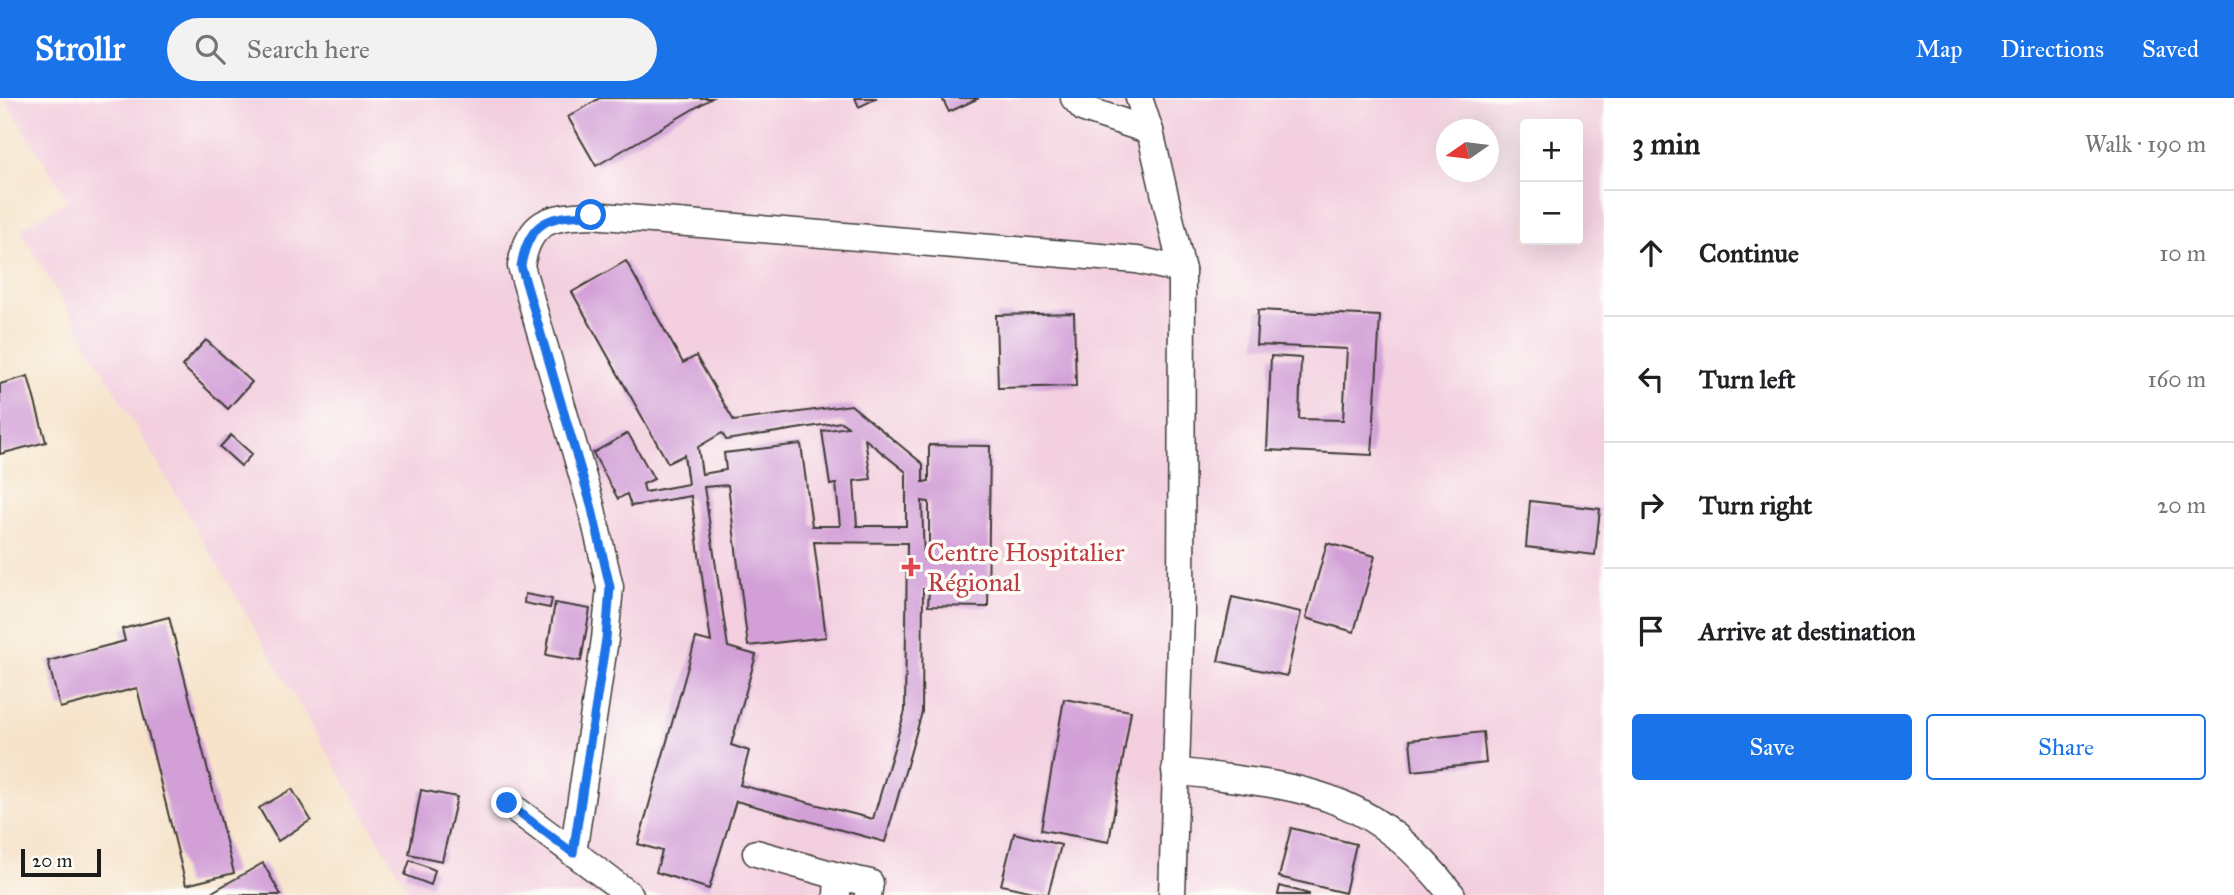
<!DOCTYPE html>
<html lang="en">
<head>
<meta charset="utf-8">
<style>
	body { margin:0; font-family:"IM FELL Great Primer",serif; background:#f2f2f2; color:#202124 }
	.controls { position:absolute; right:21px; top:21px; display:grid; overflow:hidden; border-radius:7px; box-shadow:0 7px 28px #0002 }
	.controls button { width:63px; height:63px; display:grid; place-items:center; padding:0; border:0; border-bottom:2px solid #e0e0e0; background:#fff; color:#202124; font:35px sans-serif }
	.compass { position:absolute; left:1436px; top:21px; width:63px; height:63px; border-radius:50%; background:#fff; box-shadow:0 7px 28px #0002; rotate:256deg }
	.scale { position:absolute; left:21px; bottom:18px; width:80px; box-sizing:border-box; padding-left:7px; border:4px solid #1c1c1c; border-top:0; font-size:19px; line-height:24px; white-space:nowrap; color:#1c1c1c; -webkit-text-stroke:5px #fdfcf7; paint-order:stroke }
	.stop { position:absolute; width:21px; height:21px; margin:-16px; border:5px solid #1a73e8; border-radius:50%; background:#fff }
	.stop.end { background:#1a73e8; border-color:#fff; box-shadow:0 2px 7px #0008 }
	.list { margin:0; padding:0; list-style:none }
	h2 { display:flex; justify-content:space-between; align-items:center; height:91px; margin:0; padding:0 28px; font-size:30px }
	h2 small { font-size:23px; font-weight:400; color:#757577 }
	.list li { display:grid; grid-template-columns:46px 1fr auto; gap:21px; align-items:center; box-sizing:border-box; height:126px; padding:0 28px; border-top:2px solid #e0e0e0 }
	.list b { display:block; font-size:26px; white-space:nowrap }
	.list em { font-size:23px; font-style:normal; color:#757577 }
	.actions { display:flex; gap:14px; padding:21px 28px }
	.actions a { flex:1; padding:16px 0; border:2px solid #1a73e8; border-radius:7px; text-align:center; font-size:24px; color:#1a73e8 }
	.actions .main { background:#1a73e8; color:#fff }
	.icon { flex:none; width:38px; height:38px; fill:none; stroke:currentColor; stroke-width:2; stroke-linecap:round; stroke-linejoin:round }
	.map { position:relative; flex:none; width:1604px; height:797px; overflow:hidden }
	header { display:flex; align-items:center; gap:42px; box-sizing:border-box; height:98px; padding:0 35px; background:#1a73e8; color:#fff }
	header strong { font-size:33px }
	nav { display:flex; gap:38px; margin-inline-start:auto; font-size:24px }
	.search { width:490px; height:63px; background:#f2f2f2; display:flex; align-items:center; gap:18px; box-sizing:border-box; padding:0 24px; border-radius:38px; color:#757577; font-size:26px }
	main { display:flex }
	aside { flex:1; background:#fff }
	.map>svg:first-child { display:block }
	.built { fill:#f3cfdf; fill-rule:evenodd }
	.building { fill:#d29fd7; fill-rule:evenodd }
	.lines { fill:none; stroke-linecap:round; stroke-linejoin:round }
	.minor-casing { stroke:#3d3a36; stroke-width:29 }
	.minor { stroke:#fff; stroke-width:26 }
	.route { stroke:#1a73e8; stroke-width:9 }
	.health-dot { fill:#e0444e; stroke:#fdfcf7; stroke-width:2.5 }
	.labels { text-anchor:middle; stroke-width:7; stroke-linejoin:round; paint-order:stroke }
	.health-label { font-size:26px; fill:#be3a42; stroke:#fdfcf7; text-anchor:start }
</style>
</head>
<body>
<header>
<strong>Strollr</strong>
<div class="search"><svg class="icon" aria-label="search" viewBox="0 0 24 24"><circle cx="10" cy="10" r="6"/><path d="M15 15l6 6"/></svg>Search here</div>
<nav><a>Map</a><a>Directions</a><a>Saved</a></nav>
</header>
<main>
<div class="map">
<svg width="1604" height="797" viewBox="0 0 1604 797">
	<rect width="100%" height="100%" fill="#fdfcf7"/>
	<filter id="ink" filterUnits="userSpaceOnUse"><feTurbulence type="fractalNoise" baseFrequency=".0143" numOctaves="2"/><feDisplacementMap in="SourceGraphic" scale="14" xChannelSelector="R" yChannelSelector="G"/><feConvolveMatrix kernelMatrix="1 2 1 2 8 2 1 2 1" color-interpolation-filters="sRGB"/></filter>
	<filter id="wash" filterUnits="userSpaceOnUse"><feTurbulence type="fractalNoise" baseFrequency=".00686" numOctaves="4" result="noise"/><feDisplacementMap in="SourceGraphic" scale="28" xChannelSelector="R" yChannelSelector="G"/><feGaussianBlur stdDeviation="1.57" result="paint"/><feColorMatrix in="noise" values="0 0 0 0 0 0 0 0 0 0 0 0 0 0 0 0 0 1.4 0 .05"/><feComposite in="paint" operator="in"/></filter>
	<g filter="url(#wash)">
		<rect width="100%" height="100%" fill="#f6e3ca"/>
		<path class="built" d="M4,0H1604V797H411L20,131L68,102ZM1525,26H1578V142H1525ZM1447,32H1489V74H1447Z"/>
		<g id="blocks">
			<g class="building">
				<path d="M600,0H712L596,68L568,19Z"/>
				<path d="M855,0H877L859,9Z"/>
				<path d="M942,0H979L949,14Z"/>
				<path d="M626,163L683,265L696,258L734,323L851,307L923,366V384L929,383V347L990,348L988,509L928,508L929,491H923L922,614L885,744L736,703L709,791L656,774L662,753L638,746L696,540L711,544L691,398L631,408L627,396L618,401L593,355L628,335L654,381L643,386L645,394L688,386L684,357L668,365L572,194ZM841,324L848,329L822,333L830,387L836,386L840,428H812L801,346L724,355L726,372L702,376L698,349L722,335L726,342ZM865,341L906,374V428H857L854,383L871,381ZM728,387L748,548L826,539L814,444L907,445L905,613L873,721L740,687L749,653L731,647L756,557L728,549L704,389ZM922,403L929,404V462H924Z"/>
				<path d="M1258,212L1380,218L1372,357L1267,352L1271,258L1301,260L1299,321L1343,322L1347,251L1256,247Z"/>
				<path d="M1074,215L1076,288L998,290L996,217Z"/>
				<path d="M206,242L252,284L228,311L182,268Z"/>
				<path d="M28,278L46,344L0,356V286Z"/>
				<path d="M231,337L252,356L241,368L220,349Z"/>
				<path d="M1530,403L1600,411L1595,457L1526,449Z"/>
				<path d="M1327,445L1375,458L1354,534L1306,520Z"/>
				<path d="M525,496L552,501L550,510L524,505Z"/>
				<path d="M1232,499L1301,514L1287,578L1218,563Z"/>
				<path d="M555,505L590,511L581,563L546,557Z"/>
				<path d="M169,519L234,775L186,787L137,590L60,610L48,563L125,543L122,531Z"/>
				<path d="M1064,601L1131,613L1109,744L1041,732Z"/>
				<path d="M1483,634L1486,665L1413,673L1410,642Z"/>
				<path d="M292,691L311,722L278,743L259,710Z"/>
				<path d="M421,692L457,699L442,763L409,756Z"/>
				<path d="M1291,730L1356,746L1345,795L1279,779Z"/>
				<path d="M1014,735L1061,747L1048,797L1001,787Z"/>
				<path d="M410,762L435,772L431,787L405,777Z"/>
				<path d="M263,765L281,797H207Z"/>
				<path d="M1280,788L1309,796V797H1278Z"/>
			</g>
		</g>
	</g>
	<g filter="url(#ink)">
		<use href="#blocks" fill-opacity="0" stroke="#3d3a36" stroke-width="2"/>
		<g class="lines">
			<g class="minor-casing">
				<g id="minor">
					<path d="M1074,0L1084,11L1150,33"/>
					<path d="M1139,0L1150,33L1182,172L1181,516L1172,797"/>
					<path d="M1175,673C1301,690 1367,688 1452,797"/>
					<path d="M507,705L630,797"/>
					<path d="M573,755L605,541L610,489L591,407L521,168C529,122 549,119 591,117L1137,162L1182,172"/>
					<path d="M756,755L838,778"/>
					<path d="M837,797L838,778L870,785L868,797"/>
				</g>
			</g>
			<use href="#minor" class="minor"/>
		</g>
	</g>
	<g class="lines" filter="url(#ink)">
		<path class="route" d="M507,705L573,755L606,541L610,489L591,407L521,168C529,122 549,118 591,117"/>
	</g>
	<path class="health-dot" d="M907.5 458.5h7v7h7v7h-7v7h-7v-7h-7v-7h7z"/>
	<g class="labels">
		<g class="health-label">
			<text x="927" y="463">Centre Hospitalier<tspan x="927" dy="30">Régional</tspan></text>
		</g>
	</g>
</svg>
<div class="controls">
<button>+</button>
<button>−</button>
</div>
<svg class="compass" viewBox="-18 -18 36 36"><path d="M0-13l5 13h-10z" fill="#e53935"/><path d="M0 13l5-13h-10z" fill="#757577"/></svg>
<div class="scale">20 m</div>
<div class="stop" style="left:591px;top:117px"></div>
<div class="stop end" style="left:507px;top:705px"></div>
</div>
<aside>
<h2>3 min<small>Walk · 190 m</small></h2>
<ul class="list">
<li><svg class="icon" aria-label="ahead" viewBox="0 0 24 24"><path d="M12 20V5M6 11l6-6 6 6"/></svg><div><b>Continue</b></div><em>10 m</em></li>
<li><svg class="icon" aria-label="left" viewBox="0 0 24 24"><path d="M17 20v-9H6M10 6l-5 5 5 5"/></svg><div><b>Turn left</b></div><em>160 m</em></li>
<li><svg class="icon" aria-label="right" viewBox="0 0 24 24"><path d="M7 20v-9h11M14 6l5 5-5 5"/></svg><div><b>Turn right</b></div><em>20 m</em></li>
<li><svg class="icon" aria-label="arrive" viewBox="0 0 24 24"><path d="M6 21V4h12l-3 4 3 4H6"/></svg><div><b>Arrive at destination</b></div></li>
</ul>
<div class="actions"><a class="main">Save</a><a>Share</a></div>
</aside>
</main>
</body>
</html>
